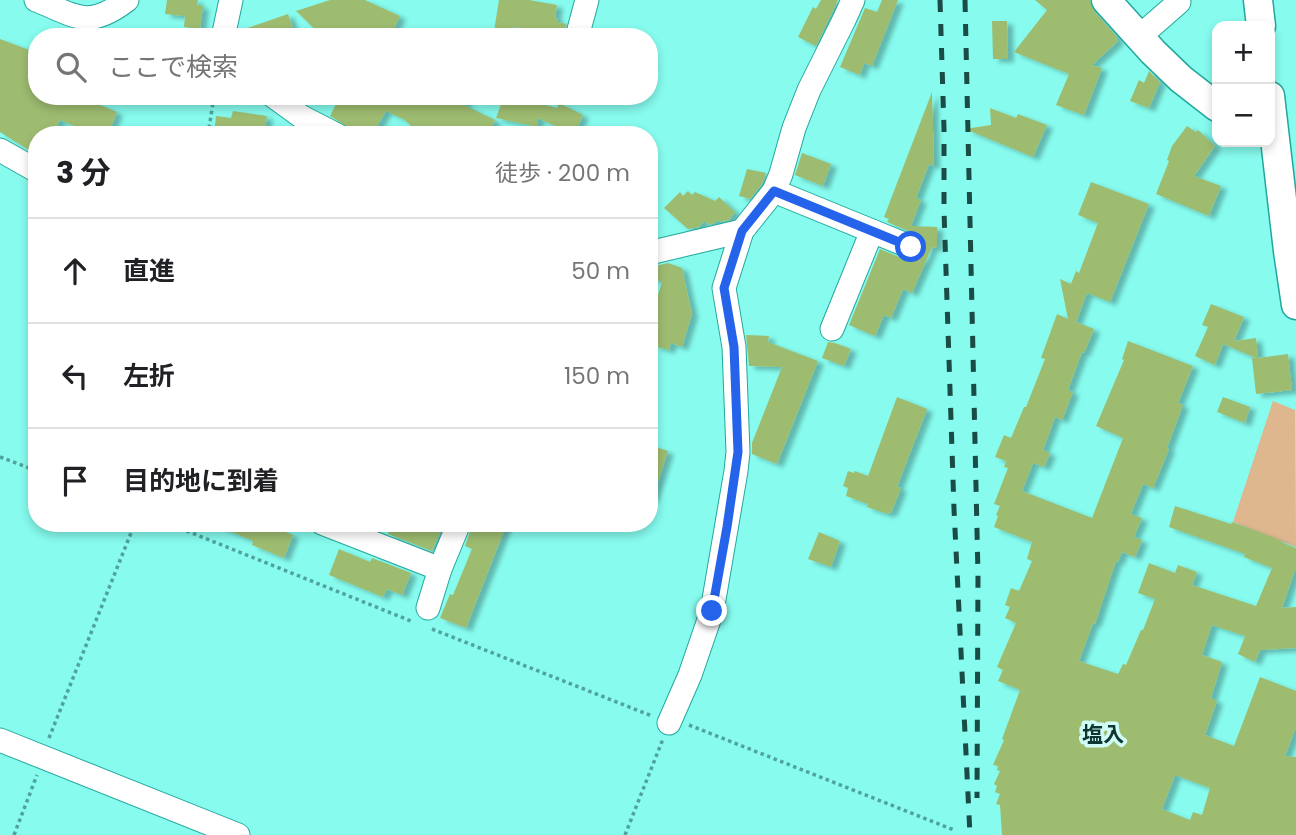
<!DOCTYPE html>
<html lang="ja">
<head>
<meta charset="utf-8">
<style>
	body { margin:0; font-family:Poppins,"Noto Sans JP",sans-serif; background:#f6f6f6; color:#202124 }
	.controls { position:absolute; right:21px; top:21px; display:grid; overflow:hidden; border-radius:14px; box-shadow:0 4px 10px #0003 }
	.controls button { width:63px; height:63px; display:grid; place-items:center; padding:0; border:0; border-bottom:2px solid #e0e0e0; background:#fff; color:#202124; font:35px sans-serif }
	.stop { position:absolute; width:21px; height:21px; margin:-16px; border:5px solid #2563eb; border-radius:50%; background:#fff }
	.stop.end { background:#2563eb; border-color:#fff; box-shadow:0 2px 7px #0008 }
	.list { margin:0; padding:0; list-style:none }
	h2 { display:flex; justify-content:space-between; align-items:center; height:91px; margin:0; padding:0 28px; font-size:30px }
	h2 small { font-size:23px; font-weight:400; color:#757577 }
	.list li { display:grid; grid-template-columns:46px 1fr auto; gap:21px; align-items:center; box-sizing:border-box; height:105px; padding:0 28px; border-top:2px solid #e0e0e0 }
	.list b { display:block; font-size:26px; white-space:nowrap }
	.list em { font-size:23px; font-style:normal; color:#757577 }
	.icon { flex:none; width:38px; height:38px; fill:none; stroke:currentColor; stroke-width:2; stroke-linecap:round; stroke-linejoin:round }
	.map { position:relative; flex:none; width:1296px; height:835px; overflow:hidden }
	.search { position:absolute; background:#fff; box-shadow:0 4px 10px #0003; left:28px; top:28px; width:630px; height:77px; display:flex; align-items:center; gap:18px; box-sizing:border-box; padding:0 24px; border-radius:28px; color:#757577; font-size:26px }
	.panel { position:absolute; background:#fff; box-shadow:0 4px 10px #0003; left:28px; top:126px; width:630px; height:406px; border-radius:28px }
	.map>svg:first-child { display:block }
	.green { fill:#deb78f }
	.building { fill:#9ebc6f; fill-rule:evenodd; filter:url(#shadow) }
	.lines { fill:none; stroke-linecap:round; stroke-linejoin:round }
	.minor-casing { stroke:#23a79c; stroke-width:25 }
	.tertiary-casing { stroke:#23a79c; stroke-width:31 }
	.path { stroke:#50a39a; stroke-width:3.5; stroke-dasharray:3.5 3.5; stroke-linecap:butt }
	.minor { stroke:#fff; stroke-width:23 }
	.tertiary { stroke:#fff; stroke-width:28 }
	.rail { stroke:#1b4b46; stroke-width:5; stroke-dasharray:12 12; stroke-linecap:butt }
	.route { stroke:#2563eb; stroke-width:9 }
	.labels { text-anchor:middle; stroke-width:7; stroke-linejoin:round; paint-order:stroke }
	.neighbourhood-label { font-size:21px; font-weight:bold; fill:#0f3632; stroke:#d1fbf5 }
</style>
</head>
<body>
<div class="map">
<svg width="1296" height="835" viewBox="0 0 1296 835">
	<defs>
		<filter id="shadow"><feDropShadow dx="6" dy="3.5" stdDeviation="2" flood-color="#0004"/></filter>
	</defs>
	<rect width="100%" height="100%" fill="#86fbee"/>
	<path class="green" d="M1273,401L1295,410L1296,547L1233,522Z"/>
	<g class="building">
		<path d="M167,0H198L197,5L203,6L200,29L184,27L185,16L165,14Z"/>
		<path d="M330,0H365L400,16L390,37H370L355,30L349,37H323L296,11Z"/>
		<path d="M499,0H529L557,5L555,18L558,19V22L566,24L563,37H545L546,33L513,27L511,37H493Z"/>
		<path d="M821,0H838L816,46L798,37L813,7L816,9Z"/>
		<path d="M882,0H898L872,66L864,63L860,75L840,67L865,8L877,12Z"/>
		<path d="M1035,0H1090L1094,11L1117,37L1116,39L1118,41L1092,65L1102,68L1084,115L1056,105L1069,74L1014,52L1047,10Z"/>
		<path d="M288,14L296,37H237L239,31Z"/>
		<path d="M992,21H1007L1008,59H993Z"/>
		<path d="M0,39L37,53V96H78L117,112L108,135H96L60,120L52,135H37V148L32,152L0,132Z"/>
		<path d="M1149,71L1160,82L1149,108L1130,101L1139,80L1144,83Z"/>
		<path d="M932,92L934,166L929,164L916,198L921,200L911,226L937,227V248L932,247L912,293L903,289L891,318L884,315L875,336L849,325L880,249L906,260L912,261L920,258L924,252L925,244L922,238L916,234L887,222L889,219L884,217Z"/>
		<path d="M340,96H467L464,104L466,105V106L495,120L488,135H449L429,125L419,134L405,120L386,111L372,135L356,127L354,131L330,116Z"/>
		<path d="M504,96H524L523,99L557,108L559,103L583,115L574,135L538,118V127L496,118Z"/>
		<path d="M990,108L1016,118L1018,114L1047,125L1033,157L965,129L991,125Z"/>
		<path d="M233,111L267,116L264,135H214L216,116L231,118Z"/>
		<path d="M1187,126L1196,132L1198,130L1215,146L1194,176L1221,186L1209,216L1156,194L1169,161L1167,160L1172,146Z"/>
		<path d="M802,153L831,164L823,186L795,175Z"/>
		<path d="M747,169L766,173L762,184L750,199L739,196Z"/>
		<path d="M1091,182L1149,204L1110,302L1087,293L1076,322L1094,329L1084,353L1082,352L1068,390L1073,392L1062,420L1055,417L1043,450L1050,453L1044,467L1033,463L1022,491L1092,518L1123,438L1096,426L1124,360L1122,359L1128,341L1193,366L1178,403L1183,405L1167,448L1169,449L1153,488L1143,484L1131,514L1142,518L1134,537L1142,540L1135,557L1122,552L1118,562L1116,561L1095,624L1093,623L1079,661L1118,674L1123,664L1126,665L1141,630H1143L1155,599L1138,593L1149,563L1175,573L1178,565L1197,572L1192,585L1256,606L1272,568L1244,557L1245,554L1169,527L1175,506L1231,524L1232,522L1273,537L1282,541L1281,542L1296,548V567L1282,608L1296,607V648L1260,650L1255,662L1238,654L1245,636L1212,625L1202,655L1222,662L1211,698L1217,701L1205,735L1234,746L1260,677L1296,691V727L1285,756L1296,757V835H1002L1000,805L996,804L1000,794L995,792L997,786L994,784L1000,771L997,770L998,766L993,765L1004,740L1002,739L1020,690L998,681L1003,670L997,667L1016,623L1005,618L1010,607L1005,605L1011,588L1019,591L1032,561L1027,559L1032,542L994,527L998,516L996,515L1000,506L994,504L1008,468L1004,467L1006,461L995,457L1004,435L1011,438L1024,407H1026L1045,359L1041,358L1057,314L1068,319L1060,279L1071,284L1076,271L1079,273L1098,223L1078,215ZM1175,775L1210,788L1202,815L1193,812L1190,820L1162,809Z"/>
		<path d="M688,191L692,195L695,192L715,201L719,197L735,212L729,220L721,222L720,220L709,225L704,221L699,227L688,229L664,208L680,192L683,196Z"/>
		<path d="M668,263L682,268L692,314L682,347L671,343L669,350L654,346L655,343L649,341V324L662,282L650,278L655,266Z"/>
		<path d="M1211,304L1244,317L1234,341L1256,338L1258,358L1288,354L1292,390L1256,394L1252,358H1256L1223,344L1215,365L1195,356L1208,327L1202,325Z"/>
		<path d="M746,335L769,336L768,342L818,361L777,464L752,454V443L782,367L749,366Z"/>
		<path d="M828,342L835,343L851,349L844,366L822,358Z"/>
		<path d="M897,397L927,409L897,487L901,488L891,513L889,512L888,514L867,507L868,504L846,496L848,488L843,486L848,471L854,473L855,471L868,476Z"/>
		<path d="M1223,397L1250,407L1245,423L1217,412Z"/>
		<path d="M649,445L668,451L652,500L649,499Z"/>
		<path d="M211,523H263L293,535L284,558L252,545L253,541Z"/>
		<path d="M392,523H444L432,551L388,534Z"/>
		<path d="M473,523H507L466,628L440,618L450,594L453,595L472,549L465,546Z"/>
		<path d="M819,532L840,541L831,567L808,559Z"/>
		<path d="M339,549L370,562L372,558L411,573L402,595L387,589L383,597L329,575Z"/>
	</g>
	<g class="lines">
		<g class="minor-casing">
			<g id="minor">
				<path d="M36,0C76,16 88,30 127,0"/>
				<path d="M223,37L231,0"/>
				<path d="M577,37L587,0"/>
				<path d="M1139,37L1179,2"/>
				<path d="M273,96L302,117L337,135"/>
				<path d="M0,150L37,171"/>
				<path d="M774,191L911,247"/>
				<path d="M649,253L742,231"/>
				<path d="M832,329L872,231"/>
				<path d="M322,523L440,569"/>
				<path d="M428,608L440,569L459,523"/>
				<path d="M669,723L690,675L712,611L736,471L738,452L734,347L724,288L742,231L774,191L781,174L794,128L809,90L844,20L853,0"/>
				<path d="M0,740L238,835"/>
			</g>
		</g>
		<g class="tertiary-casing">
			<g id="tertiary">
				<path d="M1106,0L1153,52L1181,79L1217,107"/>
				<path d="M1258,0L1261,26"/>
				<path d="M1270,96L1288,251L1296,305"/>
			</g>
		</g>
		<g class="path">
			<path d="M208,135L214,96"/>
			<path d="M0,457L37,471"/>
			<path d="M167,523L411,621"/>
			<path d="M432,629L652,716"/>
			<path d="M689,725L954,830"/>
			<path d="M49,738L135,523"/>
			<path d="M14,835L37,775"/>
			<path d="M625,835L663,739"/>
		</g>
		<use href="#minor" class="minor"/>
		<use href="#tertiary" class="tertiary"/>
		<g class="rail">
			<path d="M940,0L944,129V211L954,509L970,835"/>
			<path d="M965,0L978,575L977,798"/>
		</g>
	</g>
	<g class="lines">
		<path class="route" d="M712,611L727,527L738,452L734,347L724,288L742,231L774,191L911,247"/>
	</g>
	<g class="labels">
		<g class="neighbourhood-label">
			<text x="1103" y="742">塩入</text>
		</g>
	</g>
</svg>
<div class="controls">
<button>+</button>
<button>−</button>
</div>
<div class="stop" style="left:911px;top:247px"></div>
<div class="stop end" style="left:712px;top:611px"></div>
<div class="search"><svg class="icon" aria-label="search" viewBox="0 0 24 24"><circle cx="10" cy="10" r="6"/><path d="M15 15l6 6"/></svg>ここで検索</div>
<section class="panel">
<h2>3 分<small>徒歩 · 200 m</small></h2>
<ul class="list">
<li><svg class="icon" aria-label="ahead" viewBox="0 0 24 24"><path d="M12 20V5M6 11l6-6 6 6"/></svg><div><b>直進</b></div><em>50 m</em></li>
<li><svg class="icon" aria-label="left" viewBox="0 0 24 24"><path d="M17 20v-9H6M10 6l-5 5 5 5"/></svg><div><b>左折</b></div><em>150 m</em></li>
<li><svg class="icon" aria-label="arrive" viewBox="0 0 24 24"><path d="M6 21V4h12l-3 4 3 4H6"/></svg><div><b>目的地に到着</b></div></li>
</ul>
</section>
</div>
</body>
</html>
